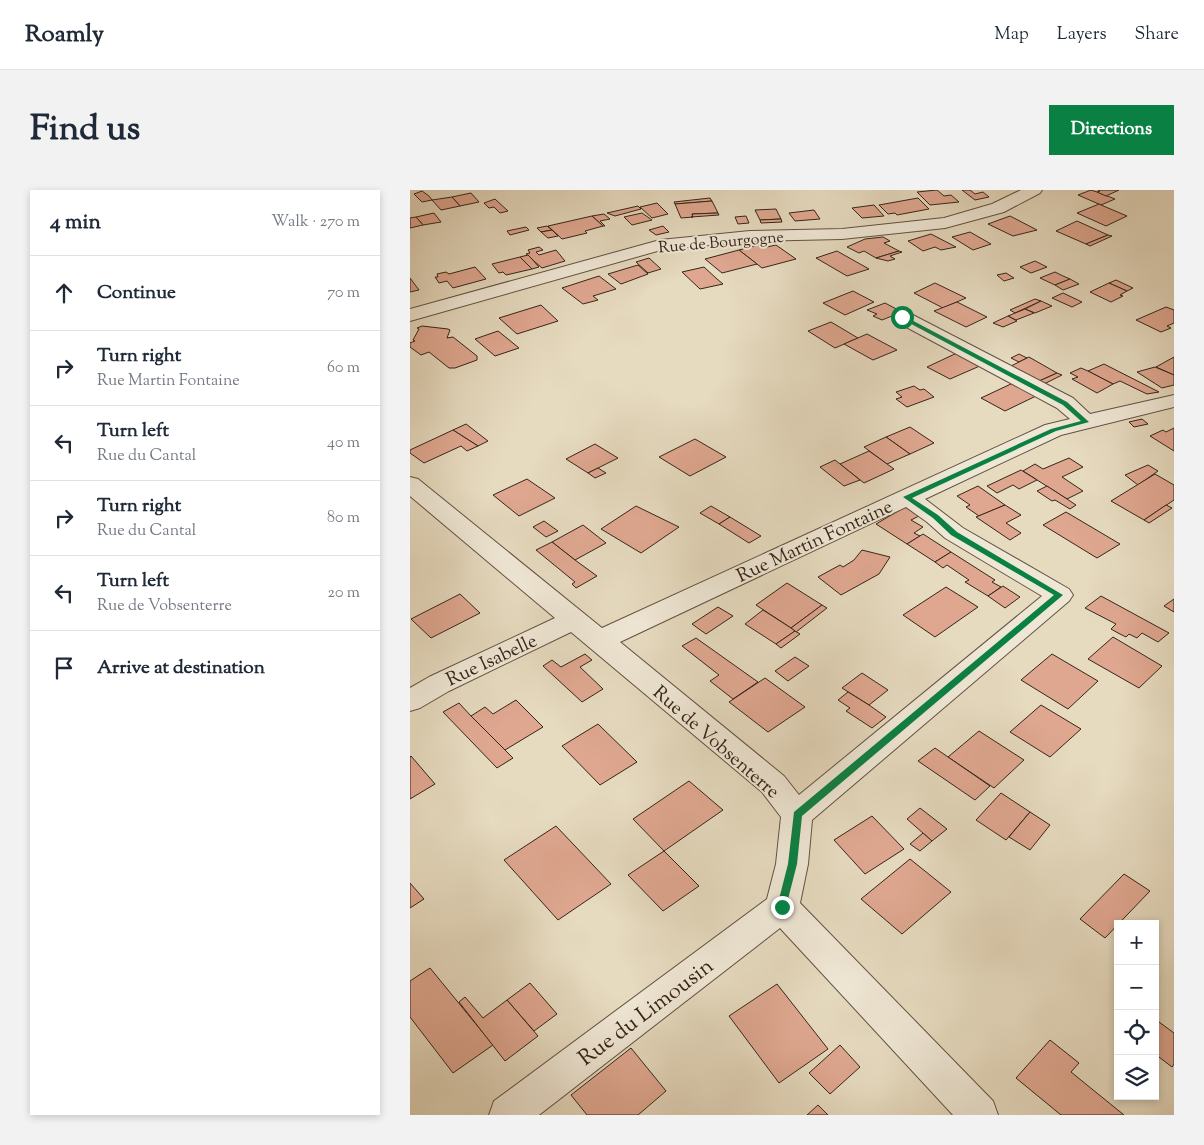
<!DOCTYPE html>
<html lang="en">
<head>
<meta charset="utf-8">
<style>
	body { margin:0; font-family:"Sorts Mill Goudy",serif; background:#f2f2f3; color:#1f2937 }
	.controls { position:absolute; right:15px; bottom:15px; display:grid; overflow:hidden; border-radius:0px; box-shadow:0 2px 8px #0003 }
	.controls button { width:45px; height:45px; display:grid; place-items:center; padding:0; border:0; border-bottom:1px solid #e0e1e3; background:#fff; color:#1f2937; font:25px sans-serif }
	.stop { position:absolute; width:15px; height:15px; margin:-11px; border:4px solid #0b8043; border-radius:50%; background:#fff }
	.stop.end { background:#0b8043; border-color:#fff; box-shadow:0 1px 5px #0008 }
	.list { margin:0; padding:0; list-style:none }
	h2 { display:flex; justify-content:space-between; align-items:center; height:65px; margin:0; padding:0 20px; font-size:21px }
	h2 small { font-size:16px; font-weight:400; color:#747a83 }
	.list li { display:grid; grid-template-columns:32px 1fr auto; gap:15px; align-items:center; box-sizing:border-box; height:75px; padding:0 20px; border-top:1px solid #e0e1e3 }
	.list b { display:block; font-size:19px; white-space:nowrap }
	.list p { margin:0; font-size:16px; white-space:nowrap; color:#747a83 }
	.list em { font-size:16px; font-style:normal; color:#747a83 }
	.icon { flex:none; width:28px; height:28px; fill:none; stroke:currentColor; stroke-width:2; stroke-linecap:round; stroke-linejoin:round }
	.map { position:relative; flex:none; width:764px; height:925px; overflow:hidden; border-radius:0px }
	header { display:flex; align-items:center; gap:30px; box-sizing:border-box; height:70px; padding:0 25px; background:#fff; border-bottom:1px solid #e0e1e3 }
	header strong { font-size:24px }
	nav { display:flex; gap:28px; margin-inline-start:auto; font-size:18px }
	.intro { display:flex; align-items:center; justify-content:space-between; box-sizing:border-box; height:120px; padding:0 30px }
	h1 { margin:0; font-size:35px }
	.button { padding:12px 22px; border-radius:0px; background:#0b8043; color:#fff; font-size:18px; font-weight:700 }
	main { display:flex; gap:30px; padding:0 30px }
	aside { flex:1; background:#fff; border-radius:0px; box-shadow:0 2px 8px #0003 }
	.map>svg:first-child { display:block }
	.building { fill:#dfa790; stroke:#362519 }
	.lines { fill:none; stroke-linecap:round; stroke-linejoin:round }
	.minor-casing { stroke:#625242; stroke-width:2 }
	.minor { fill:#efe7d5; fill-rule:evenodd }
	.route { fill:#0b8043 }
	.labels { text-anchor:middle; stroke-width:4; stroke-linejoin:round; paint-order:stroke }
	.far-street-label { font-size:16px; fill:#362519; stroke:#efe7d5 }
	.street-label { font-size:19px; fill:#362519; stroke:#efe7d5 }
	.near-street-label { font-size:22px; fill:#362519; stroke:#efe7d5 }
</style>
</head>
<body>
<header>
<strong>Roamly</strong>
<nav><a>Map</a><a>Layers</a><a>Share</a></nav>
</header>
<div class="intro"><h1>Find us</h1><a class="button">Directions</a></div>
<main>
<aside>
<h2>4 min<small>Walk · 270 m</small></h2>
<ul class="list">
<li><svg class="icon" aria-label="ahead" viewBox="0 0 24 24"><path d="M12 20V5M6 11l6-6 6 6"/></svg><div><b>Continue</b></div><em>70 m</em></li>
<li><svg class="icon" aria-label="right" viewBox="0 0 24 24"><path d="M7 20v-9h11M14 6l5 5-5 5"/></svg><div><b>Turn right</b><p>Rue Martin Fontaine</p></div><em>60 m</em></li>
<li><svg class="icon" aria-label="left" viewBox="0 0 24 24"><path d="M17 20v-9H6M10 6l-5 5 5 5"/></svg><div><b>Turn left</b><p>Rue du Cantal</p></div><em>40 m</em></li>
<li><svg class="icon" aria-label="right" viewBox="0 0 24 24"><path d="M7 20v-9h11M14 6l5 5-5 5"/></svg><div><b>Turn right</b><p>Rue du Cantal</p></div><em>80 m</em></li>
<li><svg class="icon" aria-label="left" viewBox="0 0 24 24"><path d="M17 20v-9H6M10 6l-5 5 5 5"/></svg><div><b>Turn left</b><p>Rue de Vobsenterre</p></div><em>20 m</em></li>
<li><svg class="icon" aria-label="arrive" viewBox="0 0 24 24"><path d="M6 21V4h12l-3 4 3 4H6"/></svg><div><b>Arrive at destination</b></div></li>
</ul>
</aside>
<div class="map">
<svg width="764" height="925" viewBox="0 0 764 925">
	<rect width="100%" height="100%" fill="#e6dabf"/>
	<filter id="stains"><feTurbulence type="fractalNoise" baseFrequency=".004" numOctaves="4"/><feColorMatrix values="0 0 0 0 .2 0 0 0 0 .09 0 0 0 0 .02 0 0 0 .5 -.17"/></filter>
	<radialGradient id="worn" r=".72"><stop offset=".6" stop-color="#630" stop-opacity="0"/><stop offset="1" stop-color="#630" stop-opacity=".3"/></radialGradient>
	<g class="building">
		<path d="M527,0L534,6L541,5L549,12L520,15L507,2Z"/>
		<path d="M552,0H560L565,4L573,2L579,7L565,10Z"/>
		<path d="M681,0L687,2L705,9L691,15L668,5Z"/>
		<path d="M688,0H709L696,6L687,2L690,1Z"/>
		<path d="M12,1L19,6L22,10L12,12L4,4Z"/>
		<path d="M61,3L69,12L50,16L42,7Z"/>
		<path d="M42,7L50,16L31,20L22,10Z"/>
		<path d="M300,8L302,11L265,14L264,12Z"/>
		<path d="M508,8L519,19L487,25L485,23L478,24L469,15Z"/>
		<path d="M85,9L98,21L90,23L84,17L79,18L74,13Z"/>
		<path d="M302,11L308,23L282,24L283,27L271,28L265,14Z"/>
		<path d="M247,13L258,24L242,28L230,17Z"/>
		<path d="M689,14L691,15L717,26L696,36L667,23Z"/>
		<path d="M464,15L474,26L452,28L442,18Z"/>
		<path d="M228,16L231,19L205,26L197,23Z"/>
		<path d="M366,19L371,29L350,30L345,20Z"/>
		<path d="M404,20L410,29L385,31L379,23Z"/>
		<path d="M24,23L31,32L13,35L6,27Z"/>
		<path d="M232,23L242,30L222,35L214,27Z"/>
		<path d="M308,23L309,25L281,27H283L282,24Z"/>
		<path d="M194,24L200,29L190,31L195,36H193L182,26Z"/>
		<path d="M182,26L193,36L175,41L177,43L152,49L138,36Z"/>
		<path d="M336,26L339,33L328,34L325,27Z"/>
		<path d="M600,26L627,40L603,46L578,34Z"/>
		<path d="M6,27L13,35L0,38V28Z"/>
		<path d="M371,29L372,32L351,33L350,30Z"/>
		<path d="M667,31L698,45L676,54L646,41Z"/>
		<path d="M137,36L142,40L131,42L127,38Z"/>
		<path d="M253,36L259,42L246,45L239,40Z"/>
		<path d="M116,37L119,40L100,45L97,41Z"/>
		<path d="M142,40L148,46L138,48L131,42Z"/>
		<path d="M560,42L581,54L563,60L542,47Z"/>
		<path d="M521,44L546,57L531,60L525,57L513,61L498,51Z"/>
		<path d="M698,45L702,46L680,56L676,54Z"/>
		<path d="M473,47L480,51L474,53L489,61L466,68L454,61L449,63L437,57L455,49Z"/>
		<path d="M352,54L357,57L366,55L386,69L352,78L329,60Z"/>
		<path d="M129,57L133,60L126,62L129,65L146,60L155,71L132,78L116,64L120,63L118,60Z"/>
		<path d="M329,60L347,74L312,83L295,69Z"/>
		<path d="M427,61L459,79L437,86L406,68Z"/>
		<path d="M489,61L492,62L480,66L485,69L478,71L466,68Z"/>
		<path d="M118,65L121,68L129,77L122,79L110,67Z"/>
		<path d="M110,67L122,79L96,85L93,82L89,83L82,74Z"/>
		<path d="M239,68L251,79L238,83L226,72Z"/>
		<path d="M625,71L637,77L621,83L610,77Z"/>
		<path d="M228,75L238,84L211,94L198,84Z"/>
		<path d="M65,77L76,89L43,98L37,91L29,93L25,87H28L27,84L36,82L39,84Z"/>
		<path d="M294,77L307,89L313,94L290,99L272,82Z"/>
		<path d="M645,82L653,86L660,89L645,95L630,88Z"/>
		<path d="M596,83L604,88L594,91L587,85Z"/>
		<path d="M189,86L206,99L183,106L188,110L173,114L152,98Z"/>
		<path d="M0,88L9,100L0,102Z"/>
		<path d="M660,89L669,94L653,100L645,95Z"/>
		<path d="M706,90L723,98L717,101L699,93Z"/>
		<path d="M525,93L556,108L533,118L504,103Z"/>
		<path d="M699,93L717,101L710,105L713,106L701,112L680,102Z"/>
		<path d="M443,101L464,112L435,125L413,113Z"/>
		<path d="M653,103L672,112L662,117L642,108Z"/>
		<path d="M625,109L631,111L605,123L600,120Z"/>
		<path d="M631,111L642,116L625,123L615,119Z"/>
		<path d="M547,112L577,127L556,137L524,121Z"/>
		<path d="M475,113L492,122L472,130L463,126L467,124L457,120Z"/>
		<path d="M131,115L148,131L107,144L89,128Z"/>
		<path d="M756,117L764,120V133L757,136L761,138L751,142L726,130Z"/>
		<path d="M615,119L624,123L606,130L598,126Z"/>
		<path d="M598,126L607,131L593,137L583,133Z"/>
		<path d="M421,132L448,148L425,158L398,141Z"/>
		<path d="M12,136L38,139L40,140L37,148L43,147L67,166V170L45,178H39L19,162L11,165L0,157V153L5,151L3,150L9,139L7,138Z"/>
		<path d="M88,141L98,149L109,158L85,166L65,149Z"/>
		<path d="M457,144L487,160L463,170L434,154Z"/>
		<path d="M549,162L572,175L540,189L517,177Z"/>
		<path d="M609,164L617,168L609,172L601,168Z"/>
		<path d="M619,167L647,183L627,192L599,177Z"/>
		<path d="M764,167V185L746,177Z"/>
		<path d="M694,174L749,202L737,204L710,191L703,194L678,181Z"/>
		<path d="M745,177L764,185V195L752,198L727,182Z"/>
		<path d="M671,178L678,181L703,194L687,203L662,189L668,187L660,183Z"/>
		<path d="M647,183L652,185L632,195L627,192Z"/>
		<path d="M603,193L626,206L595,221L571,208Z"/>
		<path d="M504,196L510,200L514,199L524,207L497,217L486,209L492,207L486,202Z"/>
		<path d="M732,229L738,234L724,237L719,232Z"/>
		<path d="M56,234L78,251L68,256L43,240Z"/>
		<path d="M500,237L524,253L500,264L476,247Z"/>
		<path d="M764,238V261L740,246L753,240L756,242Z"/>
		<path d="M43,240L68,256L57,261L51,256L14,273L0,263V260Z"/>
		<path d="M476,247L500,264L477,274L454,257Z"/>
		<path d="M285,249L316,267L280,286L249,267Z"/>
		<path d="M185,254L208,268L178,283L156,269Z"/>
		<path d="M459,261L484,279L454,293L430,274Z"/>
		<path d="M659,268L673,277L652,287L673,301L657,309L613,281L625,274L633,279Z"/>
		<path d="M425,270L450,290L434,296L410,277Z"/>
		<path d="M738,275L748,281L728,295L715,285Z"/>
		<path d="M188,278L196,283L185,288L178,283Z"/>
		<path d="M611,280L627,290L609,299L603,295L587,303L577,296Z"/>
		<path d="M745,284L764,295V310L734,330L701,311Z"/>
		<path d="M117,289L145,308L109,326L83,305Z"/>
		<path d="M568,296L595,315L569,326L556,317L560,315L547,306Z"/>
		<path d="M637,296L657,309L666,315L660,319L645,310L642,311L627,301Z"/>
		<path d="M595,315L611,325L596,333L611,343L600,350L566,327Z"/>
		<path d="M756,315L762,318L739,333L734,330Z"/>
		<path d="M226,316L269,337L231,363L191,339Z"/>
		<path d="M301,316L320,327L309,334L290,323Z"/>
		<path d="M495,317L509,326L501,330L513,337L504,343L510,346L497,354L466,334Z"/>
		<path d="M656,322L710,354L687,368L633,335Z"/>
		<path d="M320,327L351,346L339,353L309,334Z"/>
		<path d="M134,331L148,341L136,347L123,337Z"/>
		<path d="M173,335L196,353L165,370L142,352Z"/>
		<path d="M513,344L541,362L525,372L497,354Z"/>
		<path d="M142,352L165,370L187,386L166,398L162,394L165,392L126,360Z"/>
		<path d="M452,360L480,367L469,384L431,405L408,387L430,375L433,377L444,370Z"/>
		<path d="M541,362L585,390L582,392L591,397L578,406L555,392L559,390L537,375L533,378L525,372Z"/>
		<path d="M377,393L412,415L381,438L346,415Z"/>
		<path d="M593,396L610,407L595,418L578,406Z"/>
		<path d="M536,397L568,417L525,447L493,425Z"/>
		<path d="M50,404L70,423L21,448L1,429Z"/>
		<path d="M691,406L759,443L748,452L732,443L727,448L719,444L716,447L708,443L701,439L706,434L675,418Z"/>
		<path d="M764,409V422L754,416Z"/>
		<path d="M412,415L417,418L386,442L381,438Z"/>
		<path d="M308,417L323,426L296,444L282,434Z"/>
		<path d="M353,420L381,438L385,441L366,454L335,434Z"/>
		<path d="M385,441L390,444L371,458L366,454Z"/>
		<path d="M703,447L752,476L729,498L678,469Z"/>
		<path d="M286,448L348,492L323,509L300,491L309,485L272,456Z"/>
		<path d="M175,464L182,470L170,477L193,499L172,512L133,476L142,470L151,477Z"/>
		<path d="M642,464L688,491L658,519L611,490Z"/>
		<path d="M385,467L399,476L378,491L365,481Z"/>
		<path d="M452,483L478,500L459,515L432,498Z"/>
		<path d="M355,488L395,517L358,542L319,512Z"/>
		<path d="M438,502L459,515L476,527L462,538L436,521L440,518L428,510Z"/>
		<path d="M106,510L133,537L95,560L61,526L75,517L83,524Z"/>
		<path d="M49,513L61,526L103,568L87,578L33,522Z"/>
		<path d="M631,515L671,539L640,567L600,542Z"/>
		<path d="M188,534L227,572L190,595L152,556Z"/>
		<path d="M569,541L614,570L584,598L538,567Z"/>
		<path d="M525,558L538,567L580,596L565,610L508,571Z"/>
		<path d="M1,566L25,594L0,609V567Z"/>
		<path d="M279,591L313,620L254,661L223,629Z"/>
		<path d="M591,603L620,622L596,650L566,630Z"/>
		<path d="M510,618L537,639L522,651L497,629Z"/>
		<path d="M620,622L640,635L620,660L599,647Z"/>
		<path d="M462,626L494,659L455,684L424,650Z"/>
		<path d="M146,636L201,694L148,730L94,670Z"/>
		<path d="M513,643L522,651L510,661L500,654Z"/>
		<path d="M254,661L289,696L253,721L218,685Z"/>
		<path d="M500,669L541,702L492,744L451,709Z"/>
		<path d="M714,684L740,701L695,748L670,729Z"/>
		<path d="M0,693L14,709L0,718Z"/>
		<path d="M20,778L83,855L43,883L0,827V791Z"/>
		<path d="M120,793L147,824L124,841L97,810Z"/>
		<path d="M367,794L418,859L369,893L319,826Z"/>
		<path d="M55,807L73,828L97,810L128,846L95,871L49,812Z"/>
		<path d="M745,829L764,843V874L762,877L745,864Z"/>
		<path d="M640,850L669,873L661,882L714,925H651L606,888Z"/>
		<path d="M430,855L450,877L420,904L399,883Z"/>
		<path d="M221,858L256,901L228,925H177L161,905Z"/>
		<path d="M408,915L418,925H397Z"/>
	</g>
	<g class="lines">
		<g class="minor-casing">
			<g id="minor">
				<path d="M611,0H632L630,3L594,22L535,38L432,49L340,51L251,60L0,131V119L250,50L340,41L432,39L534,28L582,14Z"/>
				<path d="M492,121L499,123L663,208L680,224L764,205V217L651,245L515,309L553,338L659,399L663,405L659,411L402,630L398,674L390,713L583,911L588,925H543L370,738L129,925H79L84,911L357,709L366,674L371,627L352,602L161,442L39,501L10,518L0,521V498L19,487L145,428L0,306V287L8,289L192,438L635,235L660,229L647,218L485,131L482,127L485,123ZM496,317L517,332L535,348L632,406L389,605L374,586L210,452Z"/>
			</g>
		</g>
		<use href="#minor" class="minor"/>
	</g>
	<path class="route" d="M490,126H494L657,212L679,232L646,241L502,308L528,325L547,342L653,405L392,626L387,674L376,717L372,721L367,717L378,674L384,622L644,405L541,345L523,328L493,307L641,239L671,231L653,215L490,128Z"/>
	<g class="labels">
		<g class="far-street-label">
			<text transform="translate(311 51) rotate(-5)" y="6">Rue de Bourgogne</text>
		</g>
		<g class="street-label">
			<text transform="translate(404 350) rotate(-25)" y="7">Rue Martin Fontaine</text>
			<text transform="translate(81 469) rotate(-25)" y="7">Rue Isabelle</text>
			<text transform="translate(307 551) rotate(41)" y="7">Rue de Vobsenterre</text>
		</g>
		<g class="near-street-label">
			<text transform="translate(235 821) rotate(-37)" y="8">Rue du Limousin</text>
		</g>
	</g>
	<rect width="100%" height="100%" filter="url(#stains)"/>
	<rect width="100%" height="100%" fill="url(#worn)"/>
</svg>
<div class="controls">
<button>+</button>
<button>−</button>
<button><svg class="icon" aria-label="locate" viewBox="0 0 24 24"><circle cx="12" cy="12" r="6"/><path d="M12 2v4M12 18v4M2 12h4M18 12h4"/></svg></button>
<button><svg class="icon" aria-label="layers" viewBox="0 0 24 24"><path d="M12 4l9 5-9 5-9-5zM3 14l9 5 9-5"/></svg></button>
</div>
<div class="stop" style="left:492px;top:127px"></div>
<div class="stop end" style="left:372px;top:717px"></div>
</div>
</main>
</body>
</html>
